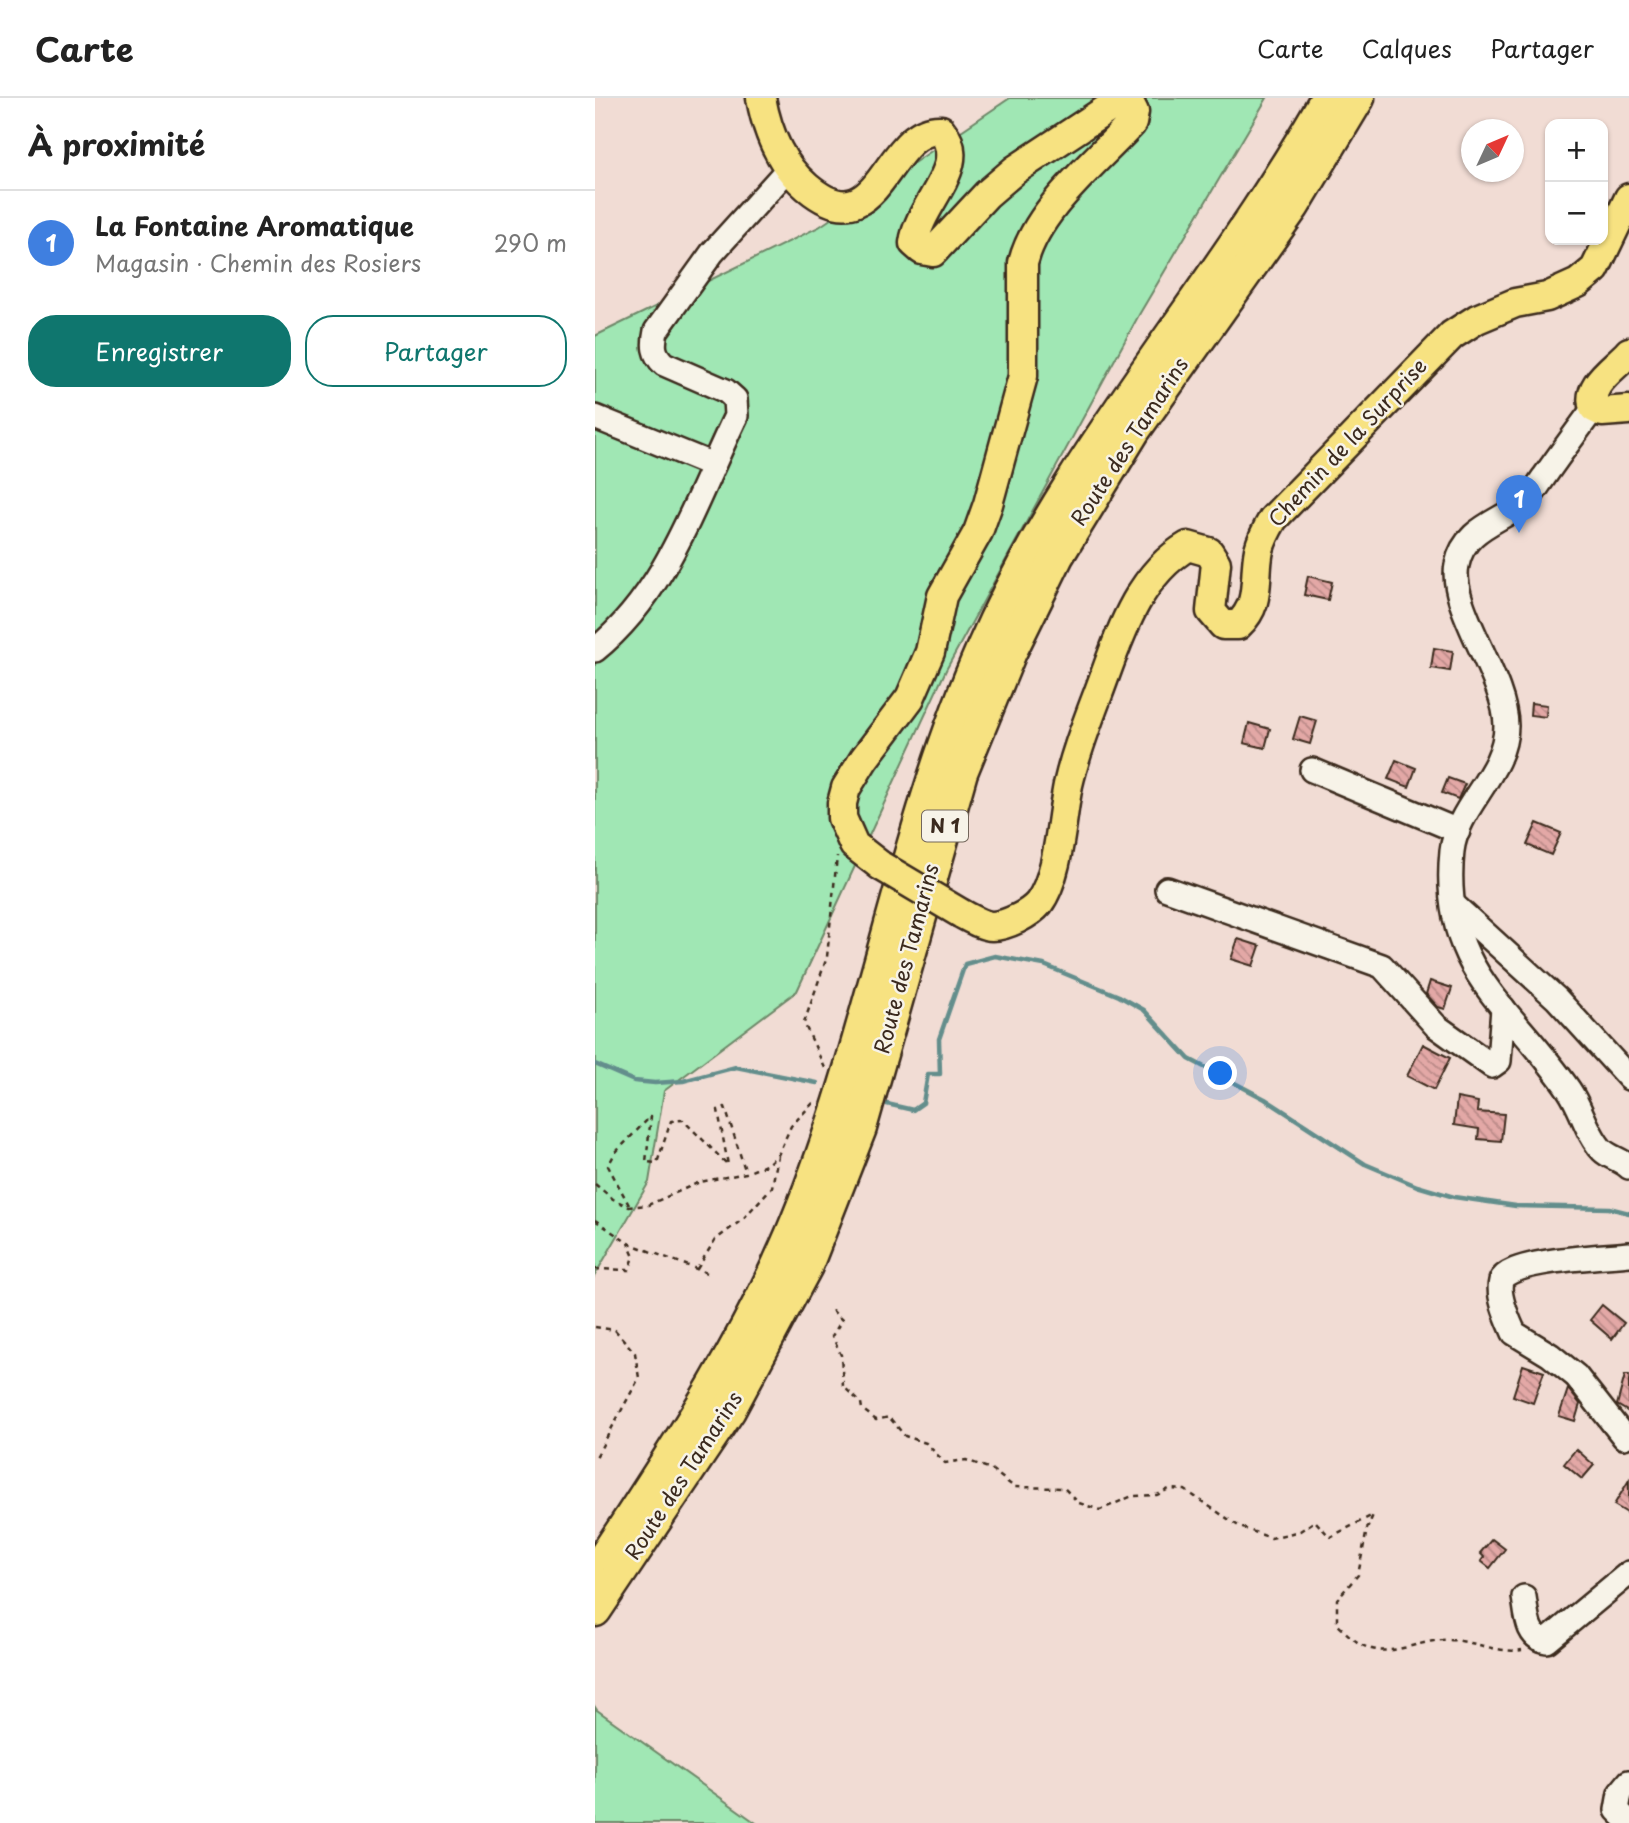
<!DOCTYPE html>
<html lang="fr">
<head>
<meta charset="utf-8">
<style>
	body { margin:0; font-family:"Playpen Sans",sans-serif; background:#f2f2f2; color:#222 }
	.controls { position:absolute; right:21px; top:21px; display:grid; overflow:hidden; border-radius:14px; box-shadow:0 2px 5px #0004 }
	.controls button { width:63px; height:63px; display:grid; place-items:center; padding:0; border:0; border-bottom:2px solid #e0e0e0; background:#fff; color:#222; font:35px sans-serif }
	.compass { position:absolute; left:866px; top:21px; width:63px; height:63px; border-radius:50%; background:#fff; box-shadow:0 2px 5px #0004; rotate:46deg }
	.you { position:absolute; left:626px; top:976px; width:24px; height:24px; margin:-18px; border:5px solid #fff; border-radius:50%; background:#1a73e8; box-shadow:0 0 0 10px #1a73e833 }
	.badge { display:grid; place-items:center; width:46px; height:46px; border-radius:50%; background:#0f766e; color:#fff; font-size:23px; font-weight:700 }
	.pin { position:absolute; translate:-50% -58px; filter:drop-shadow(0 2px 4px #0008) }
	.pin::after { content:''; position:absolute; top:37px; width:24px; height:21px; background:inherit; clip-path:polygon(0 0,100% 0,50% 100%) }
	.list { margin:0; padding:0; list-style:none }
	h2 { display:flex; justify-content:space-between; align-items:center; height:91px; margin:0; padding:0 28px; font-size:30px }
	h2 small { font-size:23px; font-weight:400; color:#767676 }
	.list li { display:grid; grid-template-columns:46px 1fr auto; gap:21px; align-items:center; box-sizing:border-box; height:105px; padding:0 28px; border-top:2px solid #e0e0e0 }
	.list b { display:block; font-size:26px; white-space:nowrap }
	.list p { margin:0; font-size:23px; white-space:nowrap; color:#767676 }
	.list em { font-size:23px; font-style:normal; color:#767676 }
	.actions { display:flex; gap:14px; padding:21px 28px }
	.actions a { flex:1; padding:16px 0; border:2px solid #0f766e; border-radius:28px; text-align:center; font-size:24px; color:#0f766e }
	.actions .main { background:#0f766e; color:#fff }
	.map { position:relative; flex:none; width:1034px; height:1725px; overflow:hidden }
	header { display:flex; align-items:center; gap:42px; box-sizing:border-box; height:98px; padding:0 35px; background:#fff; border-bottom:2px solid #e0e0e0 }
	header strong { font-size:33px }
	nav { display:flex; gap:38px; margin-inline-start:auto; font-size:24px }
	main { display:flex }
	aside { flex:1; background:#fff }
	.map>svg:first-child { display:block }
	.grass { fill:#a0e7b4; stroke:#6e8869; stroke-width:2 }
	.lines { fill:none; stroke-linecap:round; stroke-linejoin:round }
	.stream { stroke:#648e8c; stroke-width:4.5 }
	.building { fill:url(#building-back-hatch); stroke:#3b2a1e; stroke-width:2 }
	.minor-casing { stroke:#3b2a1e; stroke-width:28 }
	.major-casing { stroke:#3b2a1e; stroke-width:33 }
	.highway-casing { stroke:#3b2a1e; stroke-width:37 }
	.path { stroke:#3b2a1e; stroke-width:2.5; stroke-dasharray:5 5; stroke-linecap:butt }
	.minor { stroke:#f7f3e8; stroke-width:23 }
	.major { stroke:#f7e281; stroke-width:28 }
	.highway { stroke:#f7e281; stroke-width:32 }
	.major-bridge-casing { stroke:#3b2a1e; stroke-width:33; stroke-linecap:butt }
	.major-bridge { stroke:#f7e281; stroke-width:28 }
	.labels { text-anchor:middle; stroke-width:5; stroke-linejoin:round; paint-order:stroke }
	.shield { fill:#f7f3e8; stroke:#73665b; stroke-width:2 }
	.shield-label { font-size:19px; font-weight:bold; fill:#3b2a1e }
	.street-label { font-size:21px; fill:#3b2a1e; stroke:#f7f3e8 }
</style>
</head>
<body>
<header>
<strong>Carte</strong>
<nav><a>Carte</a><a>Calques</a><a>Partager</a></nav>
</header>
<main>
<aside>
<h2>À proximité<small></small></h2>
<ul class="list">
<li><span class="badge" style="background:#3f7fe0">1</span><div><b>La Fontaine Aromatique</b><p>Magasin · Chemin des Rosiers</p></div><em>290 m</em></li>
</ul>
<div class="actions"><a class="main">Enregistrer</a><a>Partager</a></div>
</aside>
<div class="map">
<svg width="1034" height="1725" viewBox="0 0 1034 1725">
	<defs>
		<pattern id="building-back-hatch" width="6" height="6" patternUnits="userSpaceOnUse" patternTransform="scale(1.75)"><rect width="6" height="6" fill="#e3a8a6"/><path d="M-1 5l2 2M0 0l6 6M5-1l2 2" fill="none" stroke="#b98987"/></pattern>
	</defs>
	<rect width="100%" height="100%" fill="#f1dcd4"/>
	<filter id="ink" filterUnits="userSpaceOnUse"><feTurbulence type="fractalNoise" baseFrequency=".0143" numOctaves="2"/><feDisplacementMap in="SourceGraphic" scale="14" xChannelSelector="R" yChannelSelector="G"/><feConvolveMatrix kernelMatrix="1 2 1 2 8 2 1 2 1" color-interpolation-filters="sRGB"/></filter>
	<g filter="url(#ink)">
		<g class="grass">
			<path d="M415,0H672L545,215L351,572L202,893L69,993L54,1084L0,1177V238L224,129Z"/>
			<path d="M0,1609L2,1612L161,1725H0Z"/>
		</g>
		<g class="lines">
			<g class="stream">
				<path d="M0,966L39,983L60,985L88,983L141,969L222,985"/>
				<path d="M292,1006L318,1012L328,1005L333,976H345L344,941L370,866L400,858L449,867L524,898L549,912L594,961L670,1001L770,1066L822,1088L859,1099L921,1108L1014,1110L1034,1115"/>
			</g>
		</g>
		<g class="building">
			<path d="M713,478L737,484L733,502L709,497Z"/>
			<path d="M839,550L858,553L855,573L836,570Z"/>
			<path d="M936,605L952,607L951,619L935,617Z"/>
			<path d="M705,618L722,623L715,646L698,641Z"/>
			<path d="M654,625L675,631L670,650L649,645Z"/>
			<path d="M801,662L821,670L814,689L793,681Z"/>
			<path d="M853,680L870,686L863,701L847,695Z"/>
			<path d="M942,725L966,735L956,757L932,747Z"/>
			<path d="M643,841L665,848L658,868L636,861Z"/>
			<path d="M835,883L857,890L850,911L843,909L831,896Z"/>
			<path d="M828,946L855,960L839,992L812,978Z"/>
			<path d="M862,1000L883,1004L882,1014L909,1016L906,1043L883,1041L884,1031L859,1027Z"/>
			<path d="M1007,1207L1029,1225L1017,1241L995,1222Z"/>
			<path d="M928,1267L949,1274L938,1305L918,1298Z"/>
			<path d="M1030,1277H1034V1314L1022,1307Z"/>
			<path d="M973,1291L985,1306L980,1323L964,1318Z"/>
			<path d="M981,1351L999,1367L987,1381L969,1366Z"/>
			<path d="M1034,1382V1416L1019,1407Z"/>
			<path d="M897,1441L910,1451L895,1470L886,1463L889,1459L885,1455Z"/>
		</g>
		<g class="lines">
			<g class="minor-casing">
				<g id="minor">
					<path d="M999,310C982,333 965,356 949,379C943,387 937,398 930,404C905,424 869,430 862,467C853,508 911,580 911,628C911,675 862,708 857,753C845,873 916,907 974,992C987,1011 992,1036 1007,1052C1015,1060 1026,1061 1034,1069"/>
					<path d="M0,319L118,367"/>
					<path d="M0,552C73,493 101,400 141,318L140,301L131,293L69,266C58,256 58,247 61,233L117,155L193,71"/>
					<path d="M717,672L863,733"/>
					<path d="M572,791L787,868L841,928L897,968L904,963L908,910"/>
					<path d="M860,808L962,901L1034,980"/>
					<path d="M1029,1339L981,1278L955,1257L919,1235C913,1221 902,1198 906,1183C913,1161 1011,1159 1034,1156"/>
					<path d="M929,1499C932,1516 931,1540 952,1543L1034,1475"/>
					<path d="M1034,1684L1025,1695L1022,1712L1034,1724"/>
				</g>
			</g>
			<g class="major-casing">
				<g id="major">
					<path d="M166,0C172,33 186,67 212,89C286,151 289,29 346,32C376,68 325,103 319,145L327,152L338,154L392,96L420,72L520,6L536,8L539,14L537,25C500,65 441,112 428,165V278L393,406L383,434L347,498L335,554L315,600L269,661L251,690L247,705V720L259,747L286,768"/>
					<path d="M1034,254C1020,270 990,287 999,310L1007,314L1034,312"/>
					<path d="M367,816C375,820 388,828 397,828C411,828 435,816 444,805C464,778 466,721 473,687C480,656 492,625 503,596C523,543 541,478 593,448L614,454L621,465L616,513L628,527H643C667,505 658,481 664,452C667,440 672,431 678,421L857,237L882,221L920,205L952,199L983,185L1000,171L1034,100"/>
				</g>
			</g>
			<g class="highway-casing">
				<g id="highway">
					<path d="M0,1474C74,1361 152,1247 203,1121C279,935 307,734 388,550C475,350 626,189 732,0"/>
					<path d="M0,1512L134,1312L211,1168L265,1030L366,674L415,554L462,458L539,332L698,108L763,0"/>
				</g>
			</g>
			<g class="path">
				<path d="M230,970L209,925L232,859L242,758"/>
				<path d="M0,1086L18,1101L34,1109L53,1107L105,1084L151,1075L171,1067L183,1057L196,1028L220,1003"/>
				<path d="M34,1107L13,1068L20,1055L56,1018L51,1064L62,1065L76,1023L88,1022L133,1067L123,1012L130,1009L151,1075"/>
				<path d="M0,1122L33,1145L112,1175"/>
				<path d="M0,1171L34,1172L39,1159L33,1145"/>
				<path d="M102,1171L120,1142L148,1121L177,1089L183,1058"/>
				<path d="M237,1212L247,1222L237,1238L246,1257L248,1288L266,1305L267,1311L281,1322L294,1319L310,1338L331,1345L350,1365L371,1362L396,1371L419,1389L469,1390L484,1405L505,1412L537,1398L562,1397L574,1391L590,1392L645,1429L676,1440L705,1433L720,1423L735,1439L778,1417L772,1431L763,1477L742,1501V1526C753,1536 762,1547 777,1551C798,1557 826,1543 847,1542C875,1540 900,1556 927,1552"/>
				<path d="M0,1229L20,1232L40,1255L44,1280L0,1361"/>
			</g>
			<use href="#minor" class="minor"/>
			<use href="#major" class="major"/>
			<use href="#highway" class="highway"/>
			<g class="major-bridge-casing">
				<path id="major-bridge" d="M286,768L367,816"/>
			</g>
			<use href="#major-bridge" class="major-bridge"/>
		</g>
	</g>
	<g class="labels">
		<rect class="shield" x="327" y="712.5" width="46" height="31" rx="5"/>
		<g class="shield-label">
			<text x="350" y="735">N 1</text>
		</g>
		<g class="street-label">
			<text transform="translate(535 344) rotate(-57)" y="7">Route des Tamarins</text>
			<text transform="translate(753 345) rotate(-47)" y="7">Chemin de la Surprise</text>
			<text transform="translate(312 861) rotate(-75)" y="7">Route des Tamarins</text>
			<text transform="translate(89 1378) rotate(-57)" y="7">Route des Tamarins</text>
		</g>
	</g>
</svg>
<div class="controls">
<button>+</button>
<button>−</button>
</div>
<svg class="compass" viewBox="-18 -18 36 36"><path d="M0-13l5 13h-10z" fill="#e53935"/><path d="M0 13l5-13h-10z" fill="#767676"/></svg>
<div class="you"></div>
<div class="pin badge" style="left:924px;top:435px;background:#3f7fe0">1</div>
</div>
</main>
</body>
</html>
